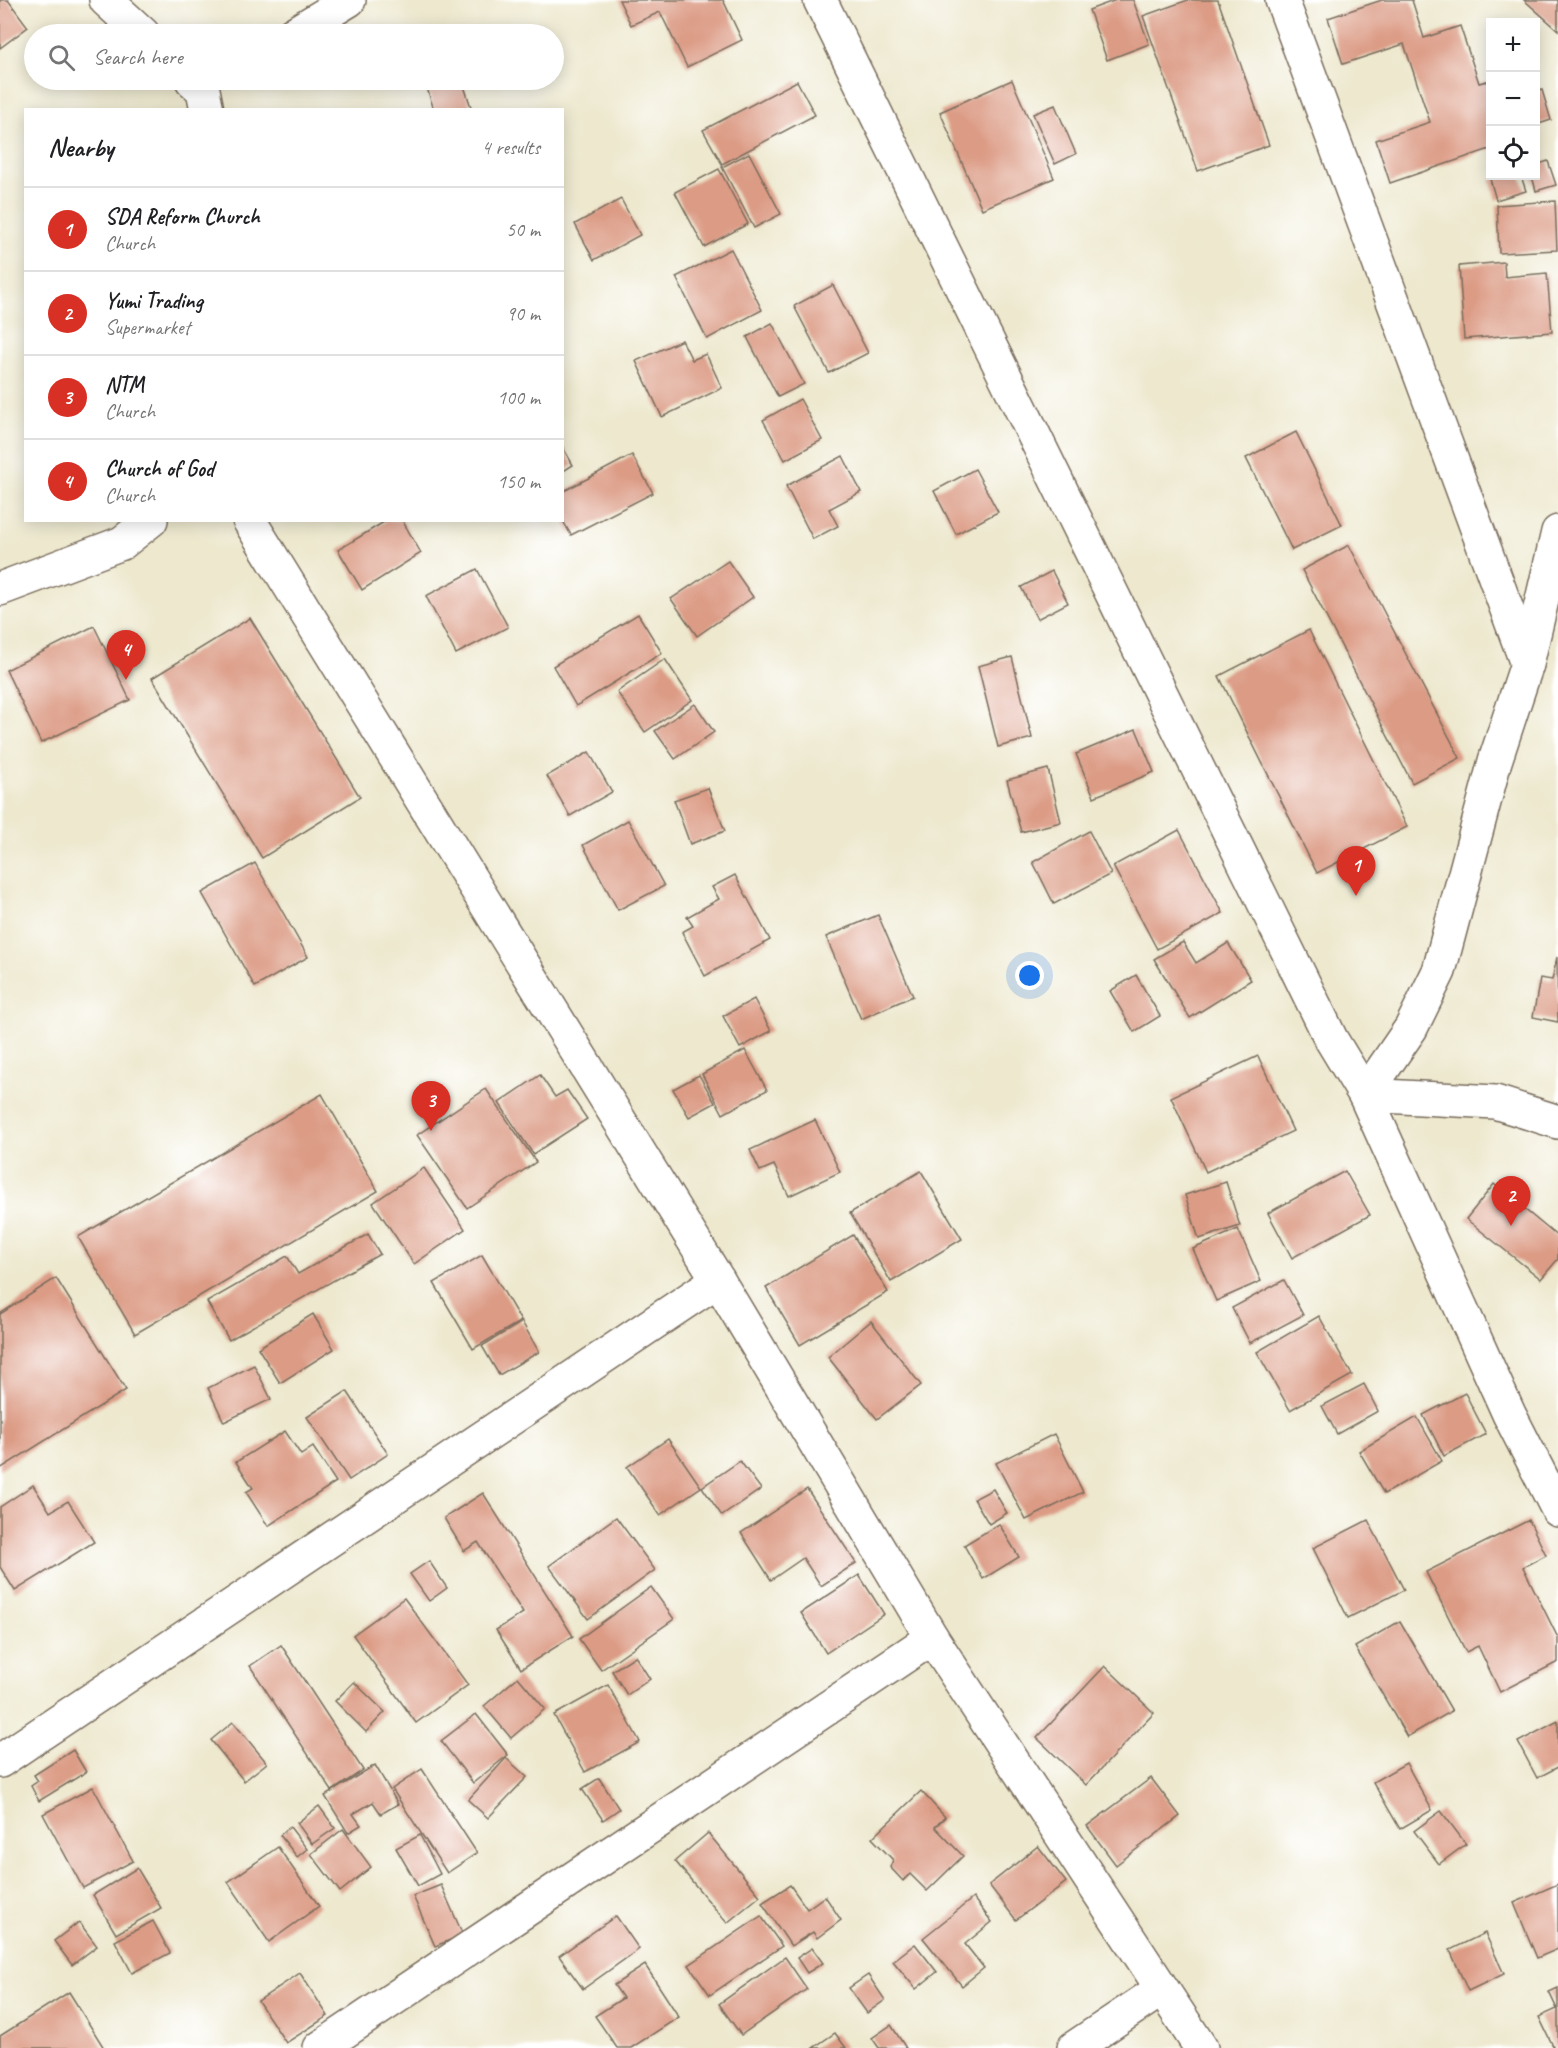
<!DOCTYPE html>
<html lang="en">
<head>
<meta charset="utf-8">
<style>
	body { margin:0; font-family:Caveat,sans-serif; background:#f2f2f2; color:#202124 }
	.controls { position:absolute; right:18px; top:18px; display:grid; overflow:hidden; border-radius:0px; box-shadow:0 3px 15px #0003 }
	.controls button { width:54px; height:54px; display:grid; place-items:center; padding:0; border:0; border-bottom:2px solid #e0e0e0; background:#fff; color:#202124; font:30px sans-serif }
	.you { position:absolute; left:1030px; top:976px; width:21px; height:21px; margin:-15px; border:4px solid #fff; border-radius:50%; background:#1a73e8; box-shadow:0 0 0 9px #1a73e833 }
	.badge { display:grid; place-items:center; width:39px; height:39px; border-radius:50%; background:#d93025; color:#fff; font-size:20px; font-weight:700 }
	.pin { position:absolute; translate:-50% -50px; filter:drop-shadow(0 2px 3px #0008) }
	.pin::after { content:''; position:absolute; top:32px; width:21px; height:18px; background:inherit; clip-path:polygon(0 0,100% 0,50% 100%) }
	.list { margin:0; padding:0; list-style:none }
	h2 { display:flex; justify-content:space-between; align-items:center; height:78px; margin:0; padding:0 24px; font-size:26px }
	h2 small { font-size:20px; font-weight:400; color:#757577 }
	.list li { display:grid; grid-template-columns:39px 1fr auto; gap:18px; align-items:center; box-sizing:border-box; height:84px; padding:0 24px; border-top:2px solid #e0e0e0 }
	.list b { display:block; font-size:22px; white-space:nowrap }
	.list p { margin:0; font-size:20px; white-space:nowrap; color:#757577 }
	.list em { font-size:20px; font-style:normal; color:#757577 }
	.icon { flex:none; width:33px; height:33px; fill:none; stroke:currentColor; stroke-width:2; stroke-linecap:round; stroke-linejoin:round }
	.map { position:relative; flex:none; width:1558px; height:2048px; overflow:hidden }
	.search { position:absolute; background:#fff; box-shadow:0 3px 15px #0003; left:24px; top:24px; width:540px; height:66px; display:flex; align-items:center; gap:15px; box-sizing:border-box; padding:0 21px; border-radius:33px; color:#757577; font-size:22px }
	.panel { position:absolute; background:#fff; box-shadow:0 3px 15px #0003; left:24px; top:108px; width:540px; height:414px; border-radius:0px }
	.map>svg:first-child { display:block }
	.building { fill:#dc9b85 }
	.lines { fill:none; stroke-linecap:round; stroke-linejoin:round }
	.minor-casing { stroke:#796c5c; stroke-width:36 }
	.minor { stroke:#fff; stroke-width:33 }
</style>
</head>
<body>
<div class="map">
<svg width="1558" height="2048" viewBox="0 0 1558 2048">
	<rect width="100%" height="100%" fill="#fff"/>
	<filter id="ink" filterUnits="userSpaceOnUse"><feTurbulence type="fractalNoise" baseFrequency=".0167" numOctaves="2"/><feDisplacementMap in="SourceGraphic" scale="12" xChannelSelector="R" yChannelSelector="G"/><feConvolveMatrix kernelMatrix="1 2 1 2 8 2 1 2 1" color-interpolation-filters="sRGB"/></filter>
	<filter id="wash" filterUnits="userSpaceOnUse"><feTurbulence type="fractalNoise" baseFrequency=".008" numOctaves="4" result="noise"/><feDisplacementMap in="SourceGraphic" scale="24" xChannelSelector="R" yChannelSelector="G"/><feGaussianBlur stdDeviation="1.35" result="paint"/><feColorMatrix in="noise" values="0 0 0 0 0 0 0 0 0 0 0 0 0 0 0 0 0 1.4 0 .05"/><feComposite in="paint" operator="in"/></filter>
	<g filter="url(#wash)">
		<rect width="100%" height="100%" fill="#ede8ce"/>
		<g id="blocks">
			<g class="building">
				<path d="M0,0H8L28,27L0,48Z"/>
				<path d="M619,0H723L742,40L687,67L660,12L631,25Z"/>
				<path d="M1116,0H1133L1149,44L1107,60L1089,10Z"/>
				<path d="M1188,0H1218L1269,145L1198,171L1143,16Z"/>
				<path d="M1382,0H1412L1424,38L1460,26L1479,83L1487,81L1490,91V149L1390,183L1376,140L1430,122L1404,44L1343,64L1328,18Z"/>
				<path d="M1524,0H1558V30Z"/>
				<path d="M441,80H462L472,110H434L426,85Z"/>
				<path d="M1012,80L1054,178L982,209L940,112Z"/>
				<path d="M797,81L815,115L722,164L703,130Z"/>
				<path d="M1542,90L1551,120L1536,125V92Z"/>
				<path d="M1055,105L1076,154L1055,164L1033,114Z"/>
				<path d="M749,153L781,214L754,228L722,167Z"/>
				<path d="M1548,161L1556,185L1536,191L1532,176H1536V165Z"/>
				<path d="M719,169L748,224L704,247L675,192Z"/>
				<path d="M1502,176H1521L1526,191L1496,200L1490,179Z"/>
				<path d="M621,199L640,235L594,260L575,224Z"/>
				<path d="M1555,201L1557,250L1499,253L1497,205Z"/>
				<path d="M731,249L762,310L707,339L676,277Z"/>
				<path d="M1504,262L1505,277L1547,273L1552,332L1464,339L1459,266Z"/>
				<path d="M833,285L868,353L829,373L794,306Z"/>
				<path d="M772,323L804,384L778,397L747,337Z"/>
				<path d="M682,340L692,360L706,354L722,388L662,417L636,361Z"/>
				<path d="M800,399L822,440L785,460L763,420Z"/>
				<path d="M1296,432L1342,525L1292,550L1246,458Z"/>
				<path d="M562,446L573,465L562,472Z"/>
				<path d="M632,455L653,493L571,535L562,519V492Z"/>
				<path d="M843,456L861,492L829,509L838,526L813,539L786,486Z"/>
				<path d="M975,469L998,512L956,534L934,491Z"/>
				<path d="M387,520H402L421,553L362,590L338,550Z"/>
				<path d="M1349,545L1460,758L1412,783L1302,570Z"/>
				<path d="M728,561L753,597L697,636L671,599Z"/>
				<path d="M477,569L508,627L456,654L426,596Z"/>
				<path d="M1052,571L1068,603L1037,619L1021,587Z"/>
				<path d="M638,614L662,653L576,706L553,666Z"/>
				<path d="M250,618L360,797L262,858L152,678Z"/>
				<path d="M94,626L130,700L41,743L6,670Z"/>
				<path d="M1309,630L1407,827L1317,873L1219,676Z"/>
				<path d="M1012,657L1032,738L998,747L978,666Z"/>
				<path d="M665,659L692,700L645,732L617,692Z"/>
				<path d="M695,704L714,732L675,759L655,731Z"/>
				<path d="M1136,729L1154,772L1094,797L1076,754Z"/>
				<path d="M589,752L612,792L570,816L547,776Z"/>
				<path d="M1048,769L1061,822L1021,832L1007,780Z"/>
				<path d="M708,788L725,831L690,844L674,800Z"/>
				<path d="M628,820L664,886L618,910L583,845Z"/>
				<path d="M1179,830L1223,913L1157,949L1113,866Z"/>
				<path d="M1089,831L1111,874L1054,904L1033,862Z"/>
				<path d="M255,863L308,957L255,987L202,893Z"/>
				<path d="M735,875L770,940L705,976L682,932L693,926L687,917L719,899L712,887Z"/>
				<path d="M878,915L913,996L861,1019L826,937Z"/>
				<path d="M1183,942L1196,963L1228,943L1251,980L1190,1018L1154,959Z"/>
				<path d="M1557,957L1558,1022L1533,1017L1540,978L1552,980Z"/>
				<path d="M1136,975L1160,1016L1134,1032L1110,991Z"/>
				<path d="M754,999L771,1031L740,1048L723,1016Z"/>
				<path d="M745,1050L767,1090L723,1114L702,1074Z"/>
				<path d="M1258,1056L1293,1131L1206,1172L1171,1097Z"/>
				<path d="M540,1075L555,1097L567,1090L587,1119L533,1154L499,1103Z"/>
				<path d="M699,1075L715,1103L689,1117L673,1089Z"/>
				<path d="M486,1089L536,1162L467,1208L417,1135Z"/>
				<path d="M322,1094L378,1191L135,1334L78,1237Z"/>
				<path d="M815,1120L840,1172L789,1196L774,1165L760,1171L750,1150Z"/>
				<path d="M424,1168L465,1229L414,1264L373,1203Z"/>
				<path d="M921,1171L962,1239L891,1282L850,1213Z"/>
				<path d="M1345,1171L1370,1215L1292,1258L1268,1213Z"/>
				<path d="M1226,1182L1240,1226L1199,1239L1185,1195Z"/>
				<path d="M1494,1184L1558,1237V1259L1541,1279L1466,1219Z"/>
				<path d="M1238,1229L1261,1281L1216,1301L1193,1249Z"/>
				<path d="M368,1234L380,1254L229,1340L207,1302L287,1256L298,1274Z"/>
				<path d="M853,1235L888,1292L800,1345L766,1288Z"/>
				<path d="M482,1255L521,1321L473,1349L434,1283Z"/>
				<path d="M56,1278L126,1390L0,1469V1314Z"/>
				<path d="M1284,1280L1303,1315L1250,1343L1232,1308Z"/>
				<path d="M313,1314L334,1349L280,1383L258,1348Z"/>
				<path d="M1319,1316L1352,1375L1290,1410L1257,1352Z"/>
				<path d="M871,1321L921,1385L877,1419L828,1357Z"/>
				<path d="M522,1322L539,1352L499,1375L482,1346Z"/>
				<path d="M254,1365L271,1399L224,1422L208,1388Z"/>
				<path d="M1364,1384L1378,1411L1337,1434L1322,1406Z"/>
				<path d="M347,1391L388,1454L349,1480L307,1417Z"/>
				<path d="M1465,1393L1486,1434L1444,1456L1423,1415Z"/>
				<path d="M1417,1417L1442,1461L1384,1494L1359,1451Z"/>
				<path d="M285,1431L301,1455L313,1447L336,1482L268,1526L246,1492L253,1488L236,1462Z"/>
				<path d="M1054,1434L1083,1492L1026,1520L996,1463Z"/>
				<path d="M668,1439L701,1487L660,1515L627,1467Z"/>
				<path d="M740,1461L761,1489L722,1516L702,1487Z"/>
				<path d="M33,1485L50,1512L68,1501L94,1542L15,1591L0,1567V1507Z"/>
				<path d="M807,1489L856,1563L821,1586L803,1558L771,1580L741,1533Z"/>
				<path d="M993,1489L1007,1513L989,1524L974,1499Z"/>
				<path d="M483,1493L573,1636L521,1669L496,1630L523,1613L478,1542L464,1551L444,1518Z"/>
				<path d="M616,1517L655,1570L588,1619L549,1566Z"/>
				<path d="M1368,1520L1404,1590L1348,1618L1313,1548Z"/>
				<path d="M1529,1520L1546,1555L1523,1567L1558,1638V1662L1500,1692L1478,1646L1466,1652L1426,1572Z"/>
				<path d="M999,1524L1019,1557L983,1579L964,1545Z"/>
				<path d="M429,1561L447,1588L429,1601L410,1574Z"/>
				<path d="M859,1575L884,1614L826,1653L801,1613Z"/>
				<path d="M651,1587L674,1619L601,1670L579,1639Z"/>
				<path d="M404,1598L468,1685L416,1723L353,1635Z"/>
				<path d="M1400,1621L1452,1711L1407,1737L1355,1647Z"/>
				<path d="M281,1645L363,1770L332,1791L250,1666Z"/>
				<path d="M635,1656L650,1679L627,1695L612,1671Z"/>
				<path d="M1105,1666L1154,1713L1086,1785L1037,1738Z"/>
				<path d="M518,1677L545,1709L511,1738L484,1706Z"/>
				<path d="M354,1682L385,1712L366,1732L335,1701Z"/>
				<path d="M608,1685L640,1742L585,1772L554,1715Z"/>
				<path d="M476,1714L508,1755L473,1783L441,1741Z"/>
				<path d="M1558,1721V1767L1537,1778L1518,1742Z"/>
				<path d="M233,1722L267,1763L244,1781L211,1740Z"/>
				<path d="M73,1750L86,1772L39,1801L31,1786L38,1781L34,1775Z"/>
				<path d="M506,1758L527,1777L488,1818L468,1800Z"/>
				<path d="M1406,1763L1432,1810L1400,1829L1373,1782Z"/>
				<path d="M375,1765L398,1804L381,1814L373,1802L353,1814L361,1825L348,1833L325,1796Z"/>
				<path d="M422,1769L477,1853L447,1873L392,1789Z"/>
				<path d="M599,1778L619,1809L603,1820L582,1789Z"/>
				<path d="M1151,1778L1180,1816L1116,1865L1087,1826Z"/>
				<path d="M93,1787L133,1861L83,1888L43,1814Z"/>
				<path d="M921,1791L945,1817L935,1827L963,1856L927,1891L910,1874L903,1881L890,1867L893,1860L872,1838Z"/>
				<path d="M319,1806L335,1828L312,1844L297,1823Z"/>
				<path d="M1441,1811L1466,1844L1439,1864L1414,1831Z"/>
				<path d="M290,1827L307,1849L297,1857L280,1835Z"/>
				<path d="M343,1829L371,1867L340,1892L311,1854Z"/>
				<path d="M708,1833L760,1896L727,1923L675,1861Z"/>
				<path d="M420,1835L440,1874L418,1886L396,1848Z"/>
				<path d="M1038,1846L1066,1882L1016,1920L989,1885Z"/>
				<path d="M278,1847L319,1906L269,1942L228,1882Z"/>
				<path d="M137,1868L161,1908L116,1934L93,1895Z"/>
				<path d="M1558,1884V1949L1537,1958L1514,1903Z"/>
				<path d="M441,1885L463,1935L435,1946L413,1896Z"/>
				<path d="M790,1885L807,1909L825,1896L841,1920L817,1938L813,1932L791,1946L762,1903Z"/>
				<path d="M973,1898L992,1922L965,1944L984,1968L962,1986L923,1938Z"/>
				<path d="M616,1916L639,1949L583,1989L559,1956Z"/>
				<path d="M761,1916L782,1946L710,1995L689,1965Z"/>
				<path d="M153,1921L170,1953L132,1973L115,1941Z"/>
				<path d="M79,1922L97,1946L72,1965L54,1941Z"/>
				<path d="M1485,1933L1504,1974L1468,1991L1450,1950Z"/>
				<path d="M915,1944L937,1972L916,1989L893,1961Z"/>
				<path d="M812,1948L823,1963L807,1973L797,1958Z"/>
				<path d="M785,1957L807,1989L741,2035L719,2004Z"/>
				<path d="M645,1965L679,2017L631,2048H617L595,2016L623,1998L614,1985Z"/>
				<path d="M300,1973L328,2016L286,2043L258,2001Z"/>
				<path d="M868,1975L885,2000L867,2013L849,1988Z"/>
				<path d="M1558,1988V2048H1554L1539,2017L1557,2009L1549,1992Z"/>
				<path d="M69,1992L104,2048H0V2036Z"/>
				<path d="M891,2025L906,2048H879L872,2038Z"/>
				<path d="M835,2033L846,2048H813Z"/>
			</g>
		</g>
	</g>
	<g filter="url(#ink)">
		<use href="#blocks" fill-opacity="0" stroke="#796c5c" stroke-width="1.5"/>
		<g class="lines">
			<g class="minor-casing">
				<g id="minor">
					<path d="M106,0L143,34"/>
					<path d="M820,0L1331,1039L1365,1095L1509,1414L1558,1510"/>
					<path d="M1282,0L1527,664"/>
					<path d="M293,34L349,0"/>
					<path d="M192,80L203,90L207,110"/>
					<path d="M249,520L718,1280"/>
					<path d="M0,589L122,543L151,520"/>
					<path d="M1365,1095L1411,1028L1439,971L1495,761L1527,664L1558,532"/>
					<path d="M1365,1095L1495,1102L1558,1122"/>
					<path d="M0,1761L718,1280L932,1638L1201,2048"/>
					<path d="M320,2048L932,1638"/>
					<path d="M1074,2048L1162,1989"/>
				</g>
			</g>
			<use href="#minor" class="minor"/>
		</g>
	</g>
</svg>
<div class="controls">
<button>+</button>
<button>−</button>
<button><svg class="icon" aria-label="locate" viewBox="0 0 24 24"><circle cx="12" cy="12" r="6"/><path d="M12 2v4M12 18v4M2 12h4M18 12h4"/></svg></button>
</div>
<div class="you"></div>
<div class="pin badge" style="left:1356px;top:896px">1</div>
<div class="pin badge" style="left:1511px;top:1226px">2</div>
<div class="pin badge" style="left:431px;top:1131px">3</div>
<div class="pin badge" style="left:126px;top:680px">4</div>
<div class="search"><svg class="icon" aria-label="search" viewBox="0 0 24 24"><circle cx="10" cy="10" r="6"/><path d="M15 15l6 6"/></svg>Search here</div>
<section class="panel">
<h2>Nearby<small>4 results</small></h2>
<ul class="list">
<li><span class="badge">1</span><div><b>SDA Reform Church</b><p>Church</p></div><em>50 m</em></li>
<li><span class="badge">2</span><div><b>Yumi Trading</b><p>Supermarket</p></div><em>90 m</em></li>
<li><span class="badge">3</span><div><b>NTM</b><p>Church</p></div><em>100 m</em></li>
<li><span class="badge">4</span><div><b>Church of God</b><p>Church</p></div><em>150 m</em></li>
</ul>
</section>
</div>
</body>
</html>
